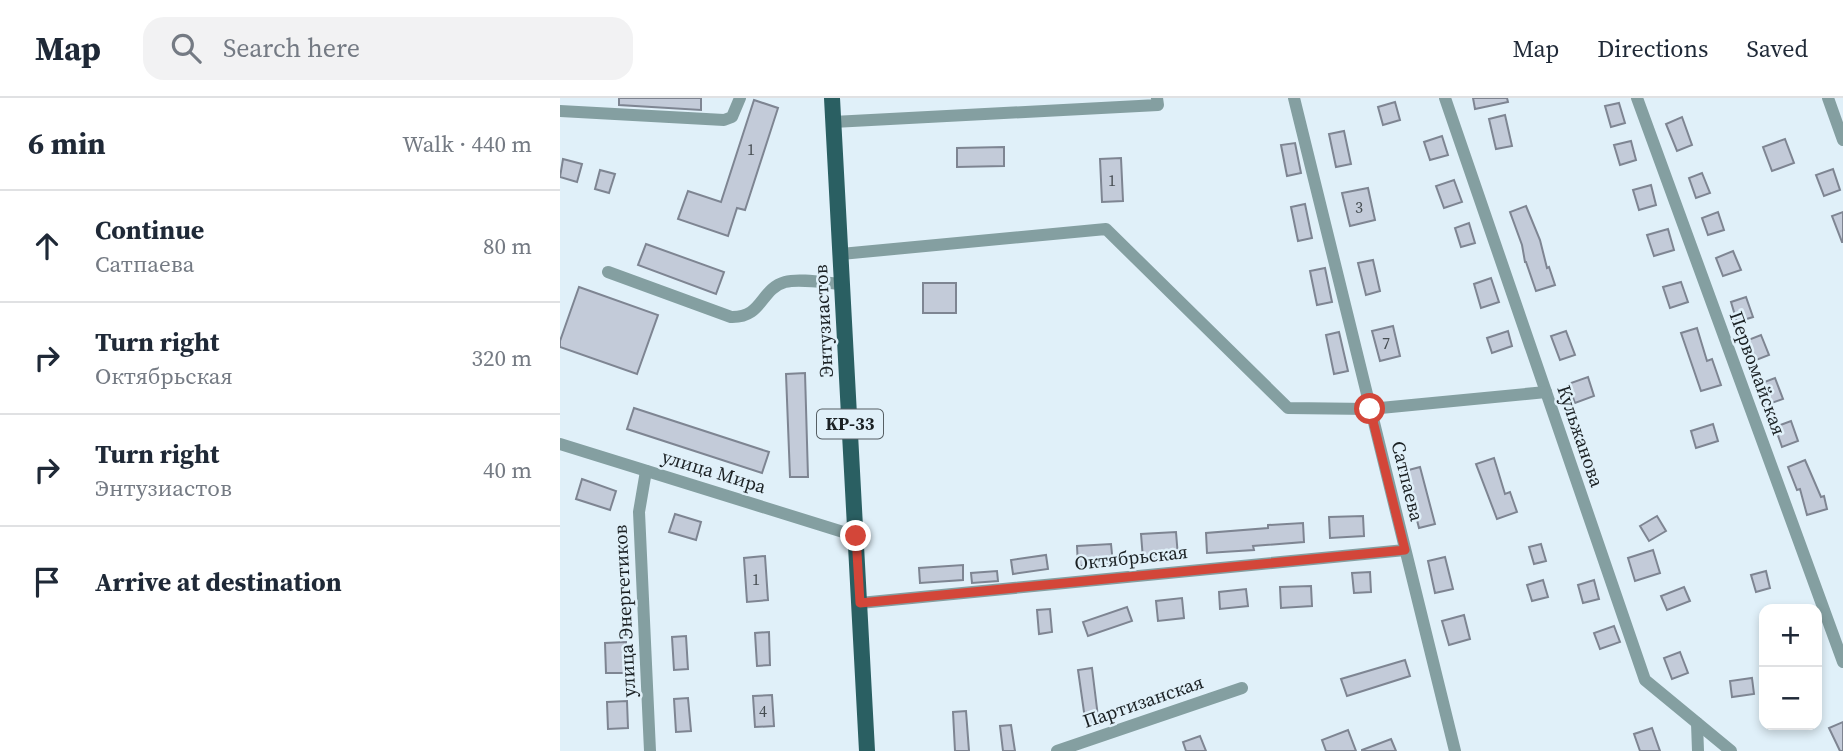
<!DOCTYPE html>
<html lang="en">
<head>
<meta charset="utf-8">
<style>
	body { margin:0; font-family:"Source Serif 4",serif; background:#f2f2f3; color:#1f2937 }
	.controls { position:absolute; right:21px; bottom:21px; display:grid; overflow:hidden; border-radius:14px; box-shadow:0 4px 10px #0003 }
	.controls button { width:63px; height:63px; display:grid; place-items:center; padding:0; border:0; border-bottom:2px solid #e0e1e3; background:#fff; color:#1f2937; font:35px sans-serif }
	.stop { position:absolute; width:21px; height:21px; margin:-16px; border:5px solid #d34639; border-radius:50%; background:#fff }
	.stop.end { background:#d34639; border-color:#fff; box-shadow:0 2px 7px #0008 }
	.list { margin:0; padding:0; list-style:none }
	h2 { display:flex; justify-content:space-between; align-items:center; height:91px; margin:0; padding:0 28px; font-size:30px }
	h2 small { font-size:23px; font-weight:400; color:#747a83 }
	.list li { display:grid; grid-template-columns:46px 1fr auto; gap:21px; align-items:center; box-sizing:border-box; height:112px; padding:0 28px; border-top:2px solid #e0e1e3 }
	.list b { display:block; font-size:26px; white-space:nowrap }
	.list p { margin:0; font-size:23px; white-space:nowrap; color:#747a83 }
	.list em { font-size:23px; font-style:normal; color:#747a83 }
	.icon { flex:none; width:38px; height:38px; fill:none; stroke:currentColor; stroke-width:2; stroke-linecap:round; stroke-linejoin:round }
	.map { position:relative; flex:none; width:1283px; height:653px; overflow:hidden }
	header { display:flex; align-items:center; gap:42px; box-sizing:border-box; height:98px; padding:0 35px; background:#fff; border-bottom:2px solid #e0e1e3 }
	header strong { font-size:33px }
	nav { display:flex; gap:38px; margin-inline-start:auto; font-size:24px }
	.search { width:490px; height:63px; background:#f2f2f3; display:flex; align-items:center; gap:18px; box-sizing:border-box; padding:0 24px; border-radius:21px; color:#747a83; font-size:26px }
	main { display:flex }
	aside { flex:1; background:#fff }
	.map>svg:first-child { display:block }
	.building { fill:#c3cbd9; stroke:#7e8592; stroke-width:2 }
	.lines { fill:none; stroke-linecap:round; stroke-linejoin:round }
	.minor { stroke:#849fa1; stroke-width:12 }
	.major { stroke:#2a5f62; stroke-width:16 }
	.route { stroke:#d34639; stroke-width:9 }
	.labels { text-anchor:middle; stroke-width:5; stroke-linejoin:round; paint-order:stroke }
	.number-label { font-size:16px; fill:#454c51 }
	.shield { fill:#e0f0f9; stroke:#565f64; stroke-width:2 }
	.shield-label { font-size:18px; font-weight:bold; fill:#1b2124 }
	.street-label { font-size:19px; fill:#1b2124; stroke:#e0f0f9 }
</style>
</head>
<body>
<header>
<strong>Map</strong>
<div class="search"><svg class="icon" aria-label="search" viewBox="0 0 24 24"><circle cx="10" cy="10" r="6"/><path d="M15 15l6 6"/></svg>Search here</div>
<nav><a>Map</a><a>Directions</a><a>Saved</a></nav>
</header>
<main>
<aside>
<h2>6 min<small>Walk · 440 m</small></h2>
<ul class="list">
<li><svg class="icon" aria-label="ahead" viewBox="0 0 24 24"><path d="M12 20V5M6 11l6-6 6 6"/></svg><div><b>Continue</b><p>Сатпаева</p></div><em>80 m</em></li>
<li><svg class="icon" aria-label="right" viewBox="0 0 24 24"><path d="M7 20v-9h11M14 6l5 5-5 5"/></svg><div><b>Turn right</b><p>Октябрьская</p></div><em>320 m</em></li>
<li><svg class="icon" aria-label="right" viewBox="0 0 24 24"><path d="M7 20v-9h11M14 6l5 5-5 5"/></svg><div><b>Turn right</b><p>Энтузиастов</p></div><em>40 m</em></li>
<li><svg class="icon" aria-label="arrive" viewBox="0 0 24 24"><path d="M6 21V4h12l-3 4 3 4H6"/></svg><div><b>Arrive at destination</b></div></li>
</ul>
</aside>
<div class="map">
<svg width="1283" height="653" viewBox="0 0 1283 653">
	<rect width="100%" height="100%" fill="#e0f0f9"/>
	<g class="building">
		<path d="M59,0H141V12L59,7Z"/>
		<path d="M913,0H947L948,4L915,11Z"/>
		<path d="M194,2L218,10L185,112L177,110L168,138L118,121L128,93L161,104Z"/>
		<path d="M835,4L840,22L823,27L818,9Z"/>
		<path d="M1059,5L1065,25L1051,29L1045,8Z"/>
		<path d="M945,17L952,48L936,51L929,21Z"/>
		<path d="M1122,19L1132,47L1117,53L1106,26Z"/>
		<path d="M784,33L791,66L776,69L769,36Z"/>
		<path d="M882,38L888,57L870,62L864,44Z"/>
		<path d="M1225,41L1234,65L1212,73L1203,49Z"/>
		<path d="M1071,43L1076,62L1060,67L1054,47Z"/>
		<path d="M735,45L741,75L727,78L721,47Z"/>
		<path d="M444,49V68L397,69V50Z"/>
		<path d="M561,60L563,103L542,104L540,61Z"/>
		<path d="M3,61L22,66L17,84L0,79Z"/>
		<path d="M1273,71L1280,92L1264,98L1256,77Z"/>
		<path d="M40,72L55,76L49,95L35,91Z"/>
		<path d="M1142,75L1150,95L1136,100L1129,80Z"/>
		<path d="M894,82L902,104L884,110L876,88Z"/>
		<path d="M1091,87L1096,107L1079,112L1073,92Z"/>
		<path d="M808,90L815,122L790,128L782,95Z"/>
		<path d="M745,106L752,140L738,143L731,109Z"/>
		<path d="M966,108L980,142L987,170L989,169L995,187L976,193L966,164H965L962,147L950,114Z"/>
		<path d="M1158,114L1164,132L1148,137L1142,120Z"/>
		<path d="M1283,114V144H1282L1272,118Z"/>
		<path d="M909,125L915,145L901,149L895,130Z"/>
		<path d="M1108,131L1114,152L1094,158L1087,137Z"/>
		<path d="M86,146L164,174L156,196L78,167Z"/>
		<path d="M1173,153L1181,172L1163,178L1156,160Z"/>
		<path d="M813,162L820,193L806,197L798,165Z"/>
		<path d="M765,170L772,204L757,207L750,173Z"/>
		<path d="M931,180L939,204L921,210L914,186Z"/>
		<path d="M1121,184L1128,204L1110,210L1103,189Z"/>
		<rect x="363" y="185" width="33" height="30"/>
		<path d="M19,189L98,217L77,276L0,249V243Z"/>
		<path d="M1186,199L1193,219L1177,224L1171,204Z"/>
		<path d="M833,228L840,258L820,263L812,233Z"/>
		<path d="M1137,230L1147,263L1152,261L1161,287L1141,293L1121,235Z"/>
		<path d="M948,233L952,248L932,255L927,240Z"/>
		<path d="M1006,233L1015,257L1000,262L991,238Z"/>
		<path d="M779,234L788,273L774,276L766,237Z"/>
		<path d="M1201,237L1209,257L1191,264L1183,244Z"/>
		<path d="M245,275L248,379H230L226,276Z"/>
		<path d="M1028,279L1034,298L1015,305L1008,286Z"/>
		<path d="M1215,280L1223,301L1206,307L1199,286Z"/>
		<path d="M74,310L209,354L202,375L67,331Z"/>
		<path d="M1231,323L1238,343L1222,349L1215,329Z"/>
		<path d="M1153,326L1158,343L1136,350L1131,333Z"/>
		<path d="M934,360L945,396L950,394L957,414L937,421L916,366Z"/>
		<path d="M1245,362L1261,399L1264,398L1267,411L1247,417L1240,391L1237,392L1228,369Z"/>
		<path d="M860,369L875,426L859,430L850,395L846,396L841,374Z"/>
		<path d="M22,381L56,393L50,412L16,401Z"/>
		<path d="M115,416L141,424L136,442L109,434Z"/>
		<path d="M803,418L804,438L770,440L769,419Z"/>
		<path d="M1097,418L1106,433L1089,443L1080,428Z"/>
		<path d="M743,425L744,444L693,448L694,452L647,455L646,435L708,430V427Z"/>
		<path d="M616,434L618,459L583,461L581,436Z"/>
		<path d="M551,446L553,466L518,468L517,448Z"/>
		<path d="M981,446L986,463L974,466L969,449Z"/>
		<path d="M1093,452L1100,475L1075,483L1068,460Z"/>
		<path d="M486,457L488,471L453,476L451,462Z"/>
		<path d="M205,458L208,502L187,504L184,460Z"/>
		<path d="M885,459L893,491L875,495L868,463Z"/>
		<path d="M403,467V482L360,485L359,470Z"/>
		<path d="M437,473L438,483L412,485L411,475Z"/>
		<path d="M1206,473L1210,490L1196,494L1191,477Z"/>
		<path d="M810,474L811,494L794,495L792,475Z"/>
		<path d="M983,482L988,499L972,503L967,487Z"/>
		<path d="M1034,482L1039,501L1023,505L1018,487Z"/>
		<path d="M751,488L752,508L721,510L720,489Z"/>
		<path d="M1124,489L1130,503L1107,512L1101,498Z"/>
		<path d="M686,491L688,508L660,511L659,494Z"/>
		<path d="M622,500L624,520L598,523L596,503Z"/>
		<path d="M567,509L572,523L528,538L523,524Z"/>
		<path d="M490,511L492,534L479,536L477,512Z"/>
		<path d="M904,517L910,541L889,547L882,523Z"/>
		<path d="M1054,528L1060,544L1040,551L1034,535Z"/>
		<path d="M209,534L210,567L197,568L195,535Z"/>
		<path d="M126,538L128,571L114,572L112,539Z"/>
		<path d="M66,544V575H46L45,545Z"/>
		<path d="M1120,554L1128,575L1112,581L1104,560Z"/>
		<path d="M845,562L850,578L787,598L781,581Z"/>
		<path d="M532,570L539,627L526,628L518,572Z"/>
		<path d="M1192,580L1194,596L1172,599L1170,583Z"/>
		<path d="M212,597L214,628L195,629L193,598Z"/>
		<path d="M128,600L131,633L116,634L114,601Z"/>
		<path d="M67,603L68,630L48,631L47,604Z"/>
		<path d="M406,613L409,653H395L393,614Z"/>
		<path d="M1283,624V653H1280L1269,630Z"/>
		<path d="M451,627L455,653H443L440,628Z"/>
		<path d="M1092,630L1100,653H1080L1074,636Z"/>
		<path d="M788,632L796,653H766L762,642Z"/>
		<path d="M640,638L646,653H626L623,644Z"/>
		<path d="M831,641L836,653H802V652Z"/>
	</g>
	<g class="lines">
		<g class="minor">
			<path d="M734,0L895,653"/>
			<path d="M885,0L1085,582L1171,653"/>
			<path d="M1077,0L1283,564"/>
			<path d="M1268,0L1283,42"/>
			<path d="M0,13L164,22L172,19L180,0"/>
			<path d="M273,24L598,7L597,0"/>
			<path d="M281,156L546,131L728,310L810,311L986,294"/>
			<path d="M48,174L171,219C203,220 200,191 225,184C239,180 267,185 282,186"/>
			<path d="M0,346L296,438"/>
			<path d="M86,373L79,414L90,653"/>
			<path d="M300,505L845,452"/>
			<path d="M1137,625L1138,653"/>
			<path d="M497,653L682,590"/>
		</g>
		<path class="major" d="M272,0L307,653"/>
	</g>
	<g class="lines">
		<path class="route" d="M296,438L300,505L845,452L810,311"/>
	</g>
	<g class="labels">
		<g class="number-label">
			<text x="191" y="57">1</text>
			<text x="552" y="88">1</text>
			<text x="799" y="115">3</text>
			<text x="826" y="251">7</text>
			<text x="196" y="487">1</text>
			<text x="203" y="619">4</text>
		</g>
		<rect class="shield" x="257" y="311.5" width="66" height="29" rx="5"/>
		<g class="shield-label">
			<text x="290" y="332">KP-33</text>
		</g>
		<g class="street-label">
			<text transform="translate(263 223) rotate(-93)" y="7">Энтузиастов</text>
			<text transform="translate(1198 275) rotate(70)" y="7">Первомайская</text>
			<text transform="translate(1021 338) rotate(71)" y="7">Кульжанова</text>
			<text transform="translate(154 373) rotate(17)" y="7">улица Мира</text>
			<text transform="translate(848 383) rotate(76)" y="7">Сатпаева</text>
			<text transform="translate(571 459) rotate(-6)" y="7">Октябрьская</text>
			<text transform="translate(64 513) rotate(-93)" y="7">улица Энергетиков</text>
			<text transform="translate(583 603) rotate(-19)" y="7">Партизанская</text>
		</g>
	</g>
</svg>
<div class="controls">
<button>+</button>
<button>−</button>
</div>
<div class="stop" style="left:810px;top:311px"></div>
<div class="stop end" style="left:296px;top:438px"></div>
</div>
</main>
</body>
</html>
